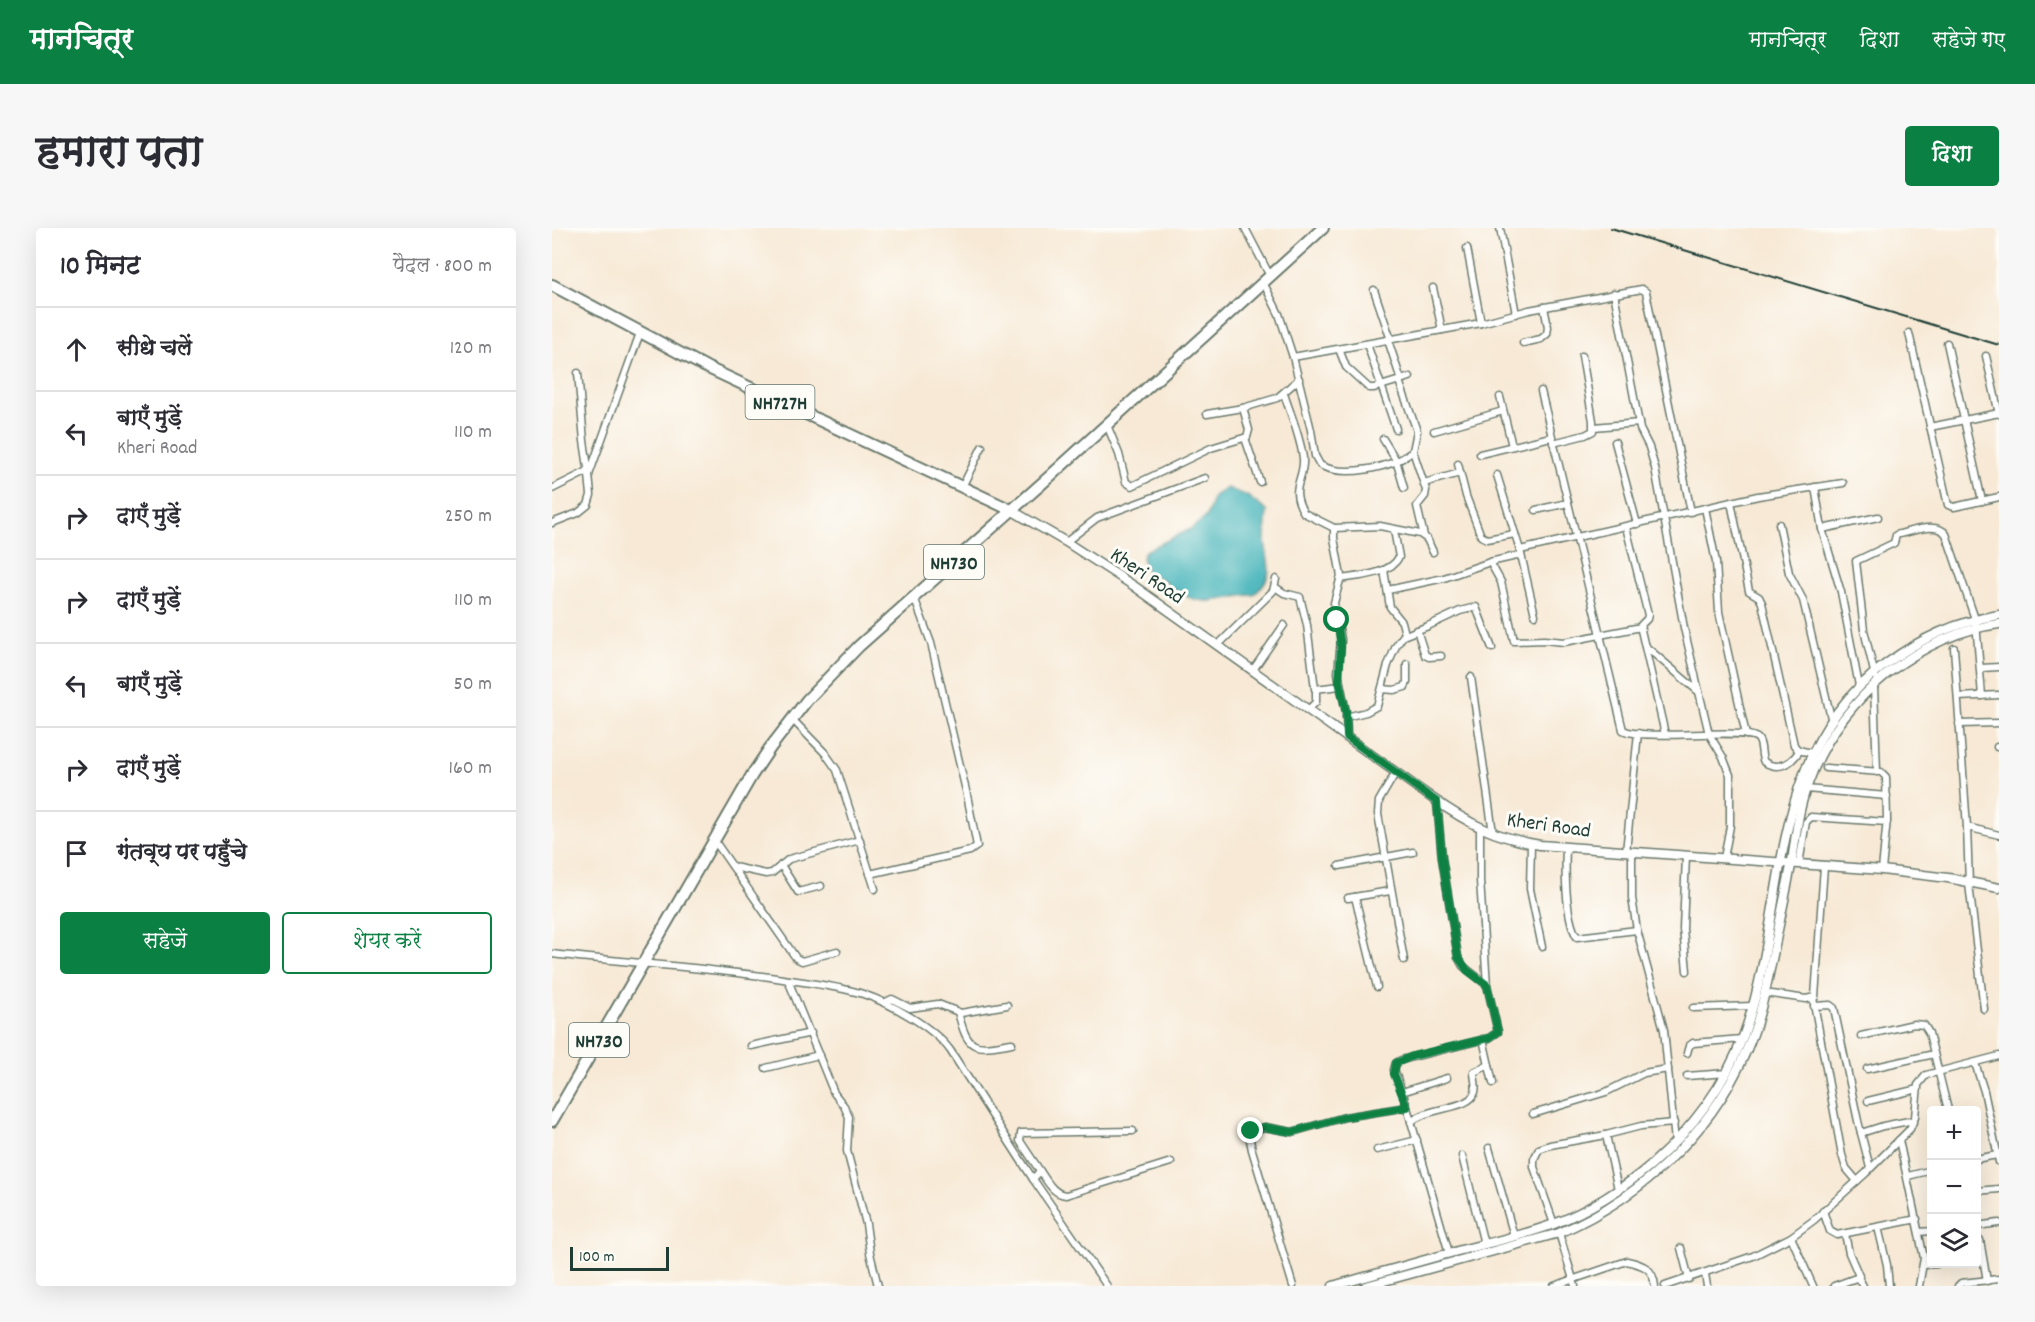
<!DOCTYPE html>
<html lang="hi">
<head>
<meta charset="utf-8">
<style>
	body { margin:0; font-family:Dekko,"Playpen Sans Deva",sans-serif; background:#f7f7f7; color:#2b2b33 }
	.controls { position:absolute; right:18px; bottom:18px; display:grid; overflow:hidden; border-radius:6px; box-shadow:0 6px 24px #0002 }
	.controls button { width:54px; height:54px; display:grid; place-items:center; padding:0; border:0; border-bottom:2px solid #e1e1e2; background:#fff; color:#2b2b33; font:30px sans-serif }
	.scale { position:absolute; left:18px; bottom:15px; width:99px; box-sizing:border-box; padding-left:6px; border:3px solid #1f3d34; border-top:0; font-size:16px; line-height:21px; white-space:nowrap; color:#1f3d34; -webkit-text-stroke:4px #fdfcf7; paint-order:stroke }
	.stop { position:absolute; width:18px; height:18px; margin:-14px; border:4px solid #0b8043; border-radius:50%; background:#fff }
	.stop.end { background:#0b8043; border-color:#fff; box-shadow:0 2px 6px #0008 }
	.list { margin:0; padding:0; list-style:none }
	h2 { display:flex; justify-content:space-between; align-items:center; height:78px; margin:0; padding:0 24px; font-size:26px }
	h2 small { font-size:20px; font-weight:400; color:#7c7c81 }
	.list li { display:grid; grid-template-columns:39px 1fr auto; gap:18px; align-items:center; box-sizing:border-box; height:84px; padding:0 24px; border-top:2px solid #e1e1e2 }
	.list b { display:block; font-size:22px; white-space:nowrap }
	.list p { margin:0; font-size:20px; white-space:nowrap; color:#7c7c81 }
	.list em { font-size:20px; font-style:normal; color:#7c7c81 }
	.actions { display:flex; gap:12px; padding:18px 24px }
	.actions a { flex:1; padding:14px 0; border:2px solid #0b8043; border-radius:6px; text-align:center; font-size:21px; color:#0b8043 }
	.actions .main { background:#0b8043; color:#fff }
	.icon { flex:none; width:33px; height:33px; fill:none; stroke:currentColor; stroke-width:2; stroke-linecap:round; stroke-linejoin:round }
	.map { position:relative; flex:none; width:1447px; height:1058px; overflow:hidden; border-radius:6px }
	header { display:flex; align-items:center; gap:36px; box-sizing:border-box; height:84px; padding:0 30px; background:#0b8043; color:#fff }
	header strong { font-size:28px }
	nav { display:flex; gap:33px; margin-inline-start:auto; font-size:21px }
	.intro { display:flex; align-items:center; justify-content:space-between; box-sizing:border-box; height:144px; padding:0 36px }
	h1 { margin:0; font-size:42px }
	.button { padding:15px 27px; border-radius:6px; background:#0b8043; color:#fff; font-size:21px; font-weight:700 }
	main { display:flex; gap:36px; padding:0 36px }
	aside { flex:1; background:#fff; border-radius:6px; box-shadow:0 6px 24px #0002 }
	.map>svg:first-child { display:block }
	.water { fill:#44b4ba; stroke:#327877; stroke-width:1.5 }
	.lines { fill:none; stroke-linecap:round; stroke-linejoin:round }
	.street-casing { stroke:#6b796c; stroke-width:9 }
	.secondary-casing { stroke:#6b796c; stroke-width:11 }
	.highway-casing { stroke:#6b796c; stroke-width:14 }
	.street { stroke:#fff; stroke-width:6 }
	.secondary { stroke:#fff; stroke-width:8 }
	.highway { stroke:#fff; stroke-width:10 }
	.rail { stroke:#1f3d34; stroke-width:2 }
	.route { stroke:#0b8043; stroke-width:8 }
	.labels { text-anchor:middle; stroke-width:6; stroke-linejoin:round; paint-order:stroke }
	.shield { fill:#fdfcf7; stroke:#62766e; stroke-width:1.5 }
	.shield-label { font-size:20px; font-weight:bold; fill:#1f3d34 }
	.street-label { font-size:21px; fill:#1f3d34; stroke:#fdfcf7 }
</style>
</head>
<body>
<header>
<strong>मानचित्र</strong>
<nav><a>मानचित्र</a><a>दिशा</a><a>सहेजे गए</a></nav>
</header>
<div class="intro"><h1>हमारा पता</h1><a class="button">दिशा</a></div>
<main>
<aside>
<h2>10 मिनट<small>पैदल · 800 m</small></h2>
<ul class="list">
<li><svg class="icon" aria-label="ahead" viewBox="0 0 24 24"><path d="M12 20V5M6 11l6-6 6 6"/></svg><div><b>सीधे चलें</b></div><em>120 m</em></li>
<li><svg class="icon" aria-label="left" viewBox="0 0 24 24"><path d="M17 20v-9H6M10 6l-5 5 5 5"/></svg><div><b>बाएँ मुड़ें</b><p>Kheri Road</p></div><em>110 m</em></li>
<li><svg class="icon" aria-label="right" viewBox="0 0 24 24"><path d="M7 20v-9h11M14 6l5 5-5 5"/></svg><div><b>दाएँ मुड़ें</b></div><em>250 m</em></li>
<li><svg class="icon" aria-label="right" viewBox="0 0 24 24"><path d="M7 20v-9h11M14 6l5 5-5 5"/></svg><div><b>दाएँ मुड़ें</b></div><em>110 m</em></li>
<li><svg class="icon" aria-label="left" viewBox="0 0 24 24"><path d="M17 20v-9H6M10 6l-5 5 5 5"/></svg><div><b>बाएँ मुड़ें</b></div><em>50 m</em></li>
<li><svg class="icon" aria-label="right" viewBox="0 0 24 24"><path d="M7 20v-9h11M14 6l5 5-5 5"/></svg><div><b>दाएँ मुड़ें</b></div><em>160 m</em></li>
<li><svg class="icon" aria-label="arrive" viewBox="0 0 24 24"><path d="M6 21V4h12l-3 4 3 4H6"/></svg><div><b>गंतव्य पर पहुँचे</b></div></li>
</ul>
<div class="actions"><a class="main">सहेजें</a><a>शेयर करें</a></div>
</aside>
<div class="map">
<svg width="1447" height="1058" viewBox="0 0 1447 1058">
	<rect width="100%" height="100%" fill="#fdfcf7"/>
	<filter id="ink" filterUnits="userSpaceOnUse"><feTurbulence type="fractalNoise" baseFrequency=".0167" numOctaves="2"/><feDisplacementMap in="SourceGraphic" scale="12" xChannelSelector="R" yChannelSelector="G"/><feConvolveMatrix kernelMatrix="1 2 1 2 8 2 1 2 1" color-interpolation-filters="sRGB"/></filter>
	<filter id="wash" filterUnits="userSpaceOnUse"><feTurbulence type="fractalNoise" baseFrequency=".008" numOctaves="4" result="noise"/><feDisplacementMap in="SourceGraphic" scale="24" xChannelSelector="R" yChannelSelector="G"/><feGaussianBlur stdDeviation="1.35" result="paint"/><feColorMatrix in="noise" values="0 0 0 0 0 0 0 0 0 0 0 0 0 0 0 0 0 1.4 0 .05"/><feComposite in="paint" operator="in"/></filter>
	<g filter="url(#wash)">
		<rect width="100%" height="100%" fill="#f7e9d5"/>
		<path class="water" d="M675,260L695,268L715,283C714,293 713,303 713,313C716,341 724,345 702,367C673,367 650,384 624,361L614,366L615,354L602,347L596,346L590,330L593,323L639,301L655,288L662,268Z"/>
	</g>
	<g filter="url(#ink)">
		<g class="lines">
			<g class="street-casing">
				<g id="street">
					<path d="M693,0L718,48"/>
					<path d="M948,0L964,86"/>
					<path d="M915,20L929,95"/>
					<path d="M711,54L727,86L741,129L759,202L763,228L768,237C791,250 841,240 861,223L865,203L847,153"/>
					<path d="M881,60L890,102"/>
					<path d="M822,62L839,112"/>
					<path d="M1062,65L1088,201L1097,219L1103,240L1132,400L1157,506L1171,529L1178,547V598L1172,630"/>
					<path d="M1357,105L1396,277L1402,279L1447,269"/>
					<path d="M836,112L849,152"/>
					<path d="M971,115L989,111L995,106L996,99L992,79"/>
					<path d="M1395,115L1430,273"/>
					<path d="M815,116L844,201"/>
					<path d="M787,121L794,139L817,160H822L858,149"/>
					<path d="M1434,128L1447,186"/>
					<path d="M741,129L929,95L977,82L1090,61L1094,64L1139,284"/>
					<path d="M26,145L32,213L37,246"/>
					<path d="M989,163L1071,502C1094,514 1196,498 1206,511C1211,517 1208,527 1212,534C1227,543 1239,536 1248,522"/>
					<path d="M732,166C739,187 748,208 751,230C753,252 736,259 752,285L782,300L828,298L868,306L875,311L881,324"/>
					<path d="M948,169L960,218"/>
					<path d="M655,186L691,180L725,170L747,151"/>
					<path d="M555,197L567,226L574,254L580,258L659,220L695,209L697,202L691,180"/>
					<path d="M1042,199L1087,195"/>
					<path d="M1378,199L1447,185"/>
					<path d="M882,203L951,183"/>
					<path d="M693,210L708,254"/>
					<path d="M831,211L844,232L852,260"/>
					<path d="M1063,214L1085,296"/>
					<path d="M1001,215L1033,207L1041,203V193L1030,128"/>
					<path d="M861,223L874,262L873,268L865,278L872,308"/>
					<path d="M928,226L999,209"/>
					<path d="M906,236L914,268L929,308L935,311L963,306"/>
					<path d="M945,247L968,322L983,387"/>
					<path d="M872,255L908,245"/>
					<path d="M410,259L430,219"/>
					<path d="M1263,259L1270,301L1289,364L1307,458"/>
					<path d="M0,261L36,243"/>
					<path d="M1179,274L1197,363L1207,369L1210,375L1242,517L1246,522L1260,525"/>
					<path d="M1153,280L1164,334L1167,384L1194,507"/>
					<path d="M984,282L1016,275"/>
					<path d="M0,295L26,285L36,277L39,267L37,247L88,105"/>
					<path d="M1227,296L1237,345L1251,372L1279,490"/>
					<path d="M1074,299L1096,387L1095,391L1089,397V402L1113,506"/>
					<path d="M782,300V310L789,348L782,375L789,411L786,445L794,484L795,509"/>
					<path d="M1270,301L1326,289"/>
					<path d="M514,314L545,290L653,250"/>
					<path d="M968,322L1206,268L1291,255"/>
					<path d="M938,334L949,354L962,413L992,412L1012,414L1089,399"/>
					<path d="M832,342L838,379L850,394L853,406"/>
					<path d="M788,351C806,348 838,347 847,329L842,302"/>
					<path d="M723,359L732,365L748,369L755,397L763,461L788,458"/>
					<path d="M836,362L892,350L938,334L969,327"/>
					<path d="M865,402L873,427L877,429L889,428"/>
					<path d="M666,417L721,363L724,351"/>
					<path d="M1093,418L1147,464"/>
					<path d="M1402,420L1415,599L1417,656L1432,781"/>
					<path d="M1429,440L1447,439"/>
					<path d="M701,442L732,397"/>
					<path d="M1323,448L1312,402L1304,333L1342,315L1344,307C1357,304 1384,293 1394,306L1424,394L1430,468"/>
					<path d="M919,449L941,605"/>
					<path d="M1322,458L1325,544"/>
					<path d="M830,461L842,462L853,459L855,454V436"/>
					<path d="M1406,469L1447,467"/>
					<path d="M757,481L764,474V462"/>
					<path d="M794,489L814,484L825,478L836,437L844,418L851,408L876,398L908,383L924,379L940,420"/>
					<path d="M240,491L273,525L285,542L323,661"/>
					<path d="M1407,496L1447,495"/>
					<path d="M1445,519H1447"/>
					<path d="M1274,540L1329,544L1334,549L1335,591L1330,642"/>
					<path d="M844,544L827,573L826,586L852,732"/>
					<path d="M1254,561L1335,568"/>
					<path d="M885,574L890,630L906,729L911,738L935,757"/>
					<path d="M1415,599L1447,607"/>
					<path d="M162,612L244,730L250,733L285,723"/>
					<path d="M979,615L978,661L990,719"/>
					<path d="M1014,619C1013,641 1013,690 1025,709L1085,702"/>
					<path d="M1074,624L1086,505"/>
					<path d="M1080,624V670L1085,702L1112,802L1123,914"/>
					<path d="M1134,628L1131,701L1135,743"/>
					<path d="M1247,636L1254,594L1259,589L1335,594"/>
					<path d="M229,637L246,664L269,658"/>
					<path d="M787,638L861,624"/>
					<path d="M182,639L214,646L220,645L237,631L308,612"/>
					<path d="M318,646L418,623L425,618L415,567L379,415L362,369"/>
					<path d="M803,669L825,759"/>
					<path d="M796,670L838,663"/>
					<path d="M0,726C77,735 154,739 231,751C257,755 285,758 311,766C338,775 381,799 398,822L481,951L555,1058"/>
					<path d="M236,752L282,865L292,878L297,889L295,923L314,996L318,1025L326,1058"/>
					<path d="M1213,765L1254,771L1263,769L1272,638"/>
					<path d="M1261,770L1290,927L1294,940L1305,953"/>
					<path d="M332,775L340,771L358,780L386,776L409,785L455,777"/>
					<path d="M1262,778L1278,777L1282,780L1306,893L1318,940"/>
					<path d="M1141,780L1201,778"/>
					<path d="M406,784C416,823 421,822 460,815"/>
					<path d="M1309,808L1362,796L1372,797L1377,805L1396,882"/>
					<path d="M931,811L941,855"/>
					<path d="M199,818L259,805"/>
					<path d="M1135,825L1137,818L1141,815L1190,811"/>
					<path d="M1423,835L1432,863L1447,934"/>
					<path d="M214,840L267,827"/>
					<path d="M1315,841L1382,826"/>
					<path d="M1135,848L1175,845"/>
					<path d="M850,864L895,850"/>
					<path d="M1316,873L1366,861"/>
					<path d="M981,886L1054,864L1092,845L1116,841"/>
					<path d="M859,894C877,878 918,882 923,864C925,857 922,851 922,844L937,837"/>
					<path d="M1309,905L1331,898L1362,892"/>
					<path d="M1054,907L1066,961"/>
					<path d="M1347,912L1372,1030L1367,1058"/>
					<path d="M937,920L962,1008"/>
					<path d="M825,922L865,912"/>
					<path d="M910,928L932,1016"/>
					<path d="M1424,931L1445,927"/>
					<path d="M488,943C495,953 501,966 514,967L619,934"/>
					<path d="M1356,948L1380,942"/>
					<path d="M481,951L488,943L468,913L469,905L581,903"/>
					<path d="M1424,963L1447,961"/>
					<path d="M1271,983L1278,1003L1285,1007L1365,991"/>
					<path d="M1002,996L982,939V931L987,921L998,917L1054,907L1089,898L1122,895"/>
					<path d="M1424,998L1447,995"/>
					<path d="M1326,999L1335,1037L1337,1058"/>
					<path d="M1367,1004L1380,1003"/>
					<path d="M1007,1005L1023,1058"/>
					<path d="M1293,1006L1297,1025L1307,1048"/>
					<path d="M1239,1009L1261,1058"/>
					<path d="M1428,1012L1435,1053"/>
					<path d="M1129,1020L1137,1051"/>
					<path d="M897,1025L852,869L842,842L844,835L849,832L937,810L946,804L935,757L928,652V600"/>
					<path d="M1372,1037L1385,1036"/>
					<path d="M1153,1046L1155,1058"/>
					<path d="M741,1058L700,922L697,907L699,903L713,899L740,904L793,889L855,879"/>
					<path d="M1002,1058L1075,1033C1092,1037 1101,1040 1103,1058"/>
					<path d="M1113,1058L1201,1028L1239,1009L1262,992L1314,945L1358,901L1363,889L1366,857L1374,847L1447,828"/>
					<path d="M1282,1058L1304,1050L1308,1052L1311,1058"/>
					<path d="M1406,1058L1409,1055L1447,1051"/>
				</g>
			</g>
			<g class="secondary-casing">
				<g id="secondary">
					<path d="M459,282L514,314L582,358L880,570C917,596 942,609 988,617L1330,642L1396,650L1447,660"/>
					<path d="M781,1058C821,1047 861,1035 902,1024C935,1015 970,1008 1002,996C1036,983 1072,960 1100,936C1140,901 1174,856 1192,806C1238,679 1211,526 1334,436C1369,410 1404,394 1447,387"/>
					<path d="M814,1058L1007,1005C1095,967 1168,896 1201,806C1211,779 1216,751 1222,722C1228,693 1234,663 1240,633C1244,608 1246,582 1255,558C1271,513 1299,475 1336,445C1369,420 1406,401 1447,396"/>
				</g>
			</g>
			<g class="highway-casing">
				<g id="highway">
					<path d="M0,57L154,139L459,282"/>
					<path d="M0,893L200,547L218,520L255,472L307,418L496,250L771,0"/>
				</g>
			</g>
			<use href="#street" class="street"/>
			<use href="#secondary" class="secondary"/>
			<use href="#highway" class="highway"/>
			<path class="rail" d="M1059,0L1447,117"/>
		</g>
	</g>
	<g class="lines" filter="url(#ink)">
		<path class="route" d="M699,903L712,899L740,904L793,889L855,879L842,846L844,835L861,828L937,810L946,804L935,757L915,742L906,729L890,630L885,574L795,509L794,484L787,453L789,418L785,392"/>
	</g>
	<g class="labels">
		<g class="shield">
			<rect x="193.5" y="157" width="69" height="34" rx="4.5"/>
			<rect x="372" y="317" width="60" height="34" rx="4.5"/>
			<rect x="17" y="795" width="60" height="34" rx="4.5"/>
		</g>
		<g class="shield-label">
			<text x="228" y="181">NH727H</text>
			<text x="402" y="341">NH730</text>
			<text x="47" y="819">NH730</text>
		</g>
		<g class="street-label">
			<text transform="translate(596 347) rotate(34)" y="7">Kheri Road</text>
			<text transform="translate(997 596) rotate(8)" y="7">Kheri Road</text>
		</g>
	</g>
</svg>
<div class="controls">
<button>+</button>
<button>−</button>
<button><svg class="icon" aria-label="layers" viewBox="0 0 24 24"><path d="M12 4l9 5-9 5-9-5zM3 14l9 5 9-5"/></svg></button>
</div>
<div class="scale">100 m</div>
<div class="stop" style="left:785px;top:392px"></div>
<div class="stop end" style="left:699px;top:903px"></div>
</div>
</main>
</body>
</html>
